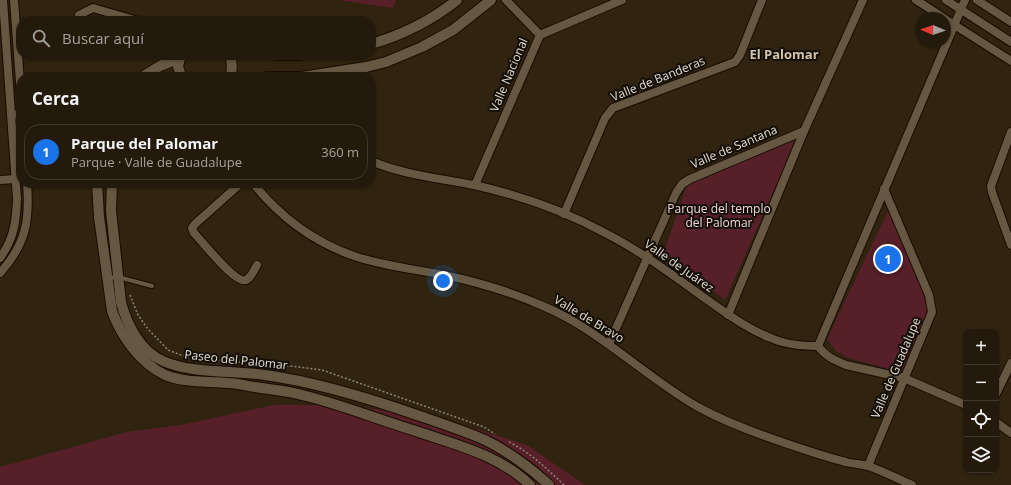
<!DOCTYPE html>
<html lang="es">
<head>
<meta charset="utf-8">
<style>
	body { margin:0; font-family:"Open Sans",sans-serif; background:#302719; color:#f1f3f6 }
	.controls { position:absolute; right:12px; bottom:12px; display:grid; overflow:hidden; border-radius:8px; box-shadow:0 1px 3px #0004 }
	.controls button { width:36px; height:36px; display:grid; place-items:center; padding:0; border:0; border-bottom:1px solid #41382c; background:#241a0b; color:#f1f3f6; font:20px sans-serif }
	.compass { position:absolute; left:915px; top:12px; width:36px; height:36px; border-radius:50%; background:#241a0b; box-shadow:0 1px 3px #0004; rotate:272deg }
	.you { position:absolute; left:443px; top:281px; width:14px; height:14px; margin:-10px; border:3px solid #fff; border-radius:50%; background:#1a73e8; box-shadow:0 0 0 6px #1a73e833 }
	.badge { display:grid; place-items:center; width:26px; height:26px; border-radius:50%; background:#1a73e8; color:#fff; font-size:13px; font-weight:700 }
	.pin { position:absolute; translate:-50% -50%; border:2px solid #fff; box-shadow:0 1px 4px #0006 }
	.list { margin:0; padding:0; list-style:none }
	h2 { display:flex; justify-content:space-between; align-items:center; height:52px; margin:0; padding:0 16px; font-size:17px }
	h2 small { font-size:13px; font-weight:400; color:#a3a19d }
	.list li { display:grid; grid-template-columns:26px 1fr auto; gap:12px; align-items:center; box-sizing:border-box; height:56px; margin:0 8px 8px; padding:0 8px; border:1px solid #41382c; border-radius:16px }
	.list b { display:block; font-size:15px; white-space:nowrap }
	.list p { margin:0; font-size:13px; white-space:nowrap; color:#a3a19d }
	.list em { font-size:13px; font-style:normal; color:#a3a19d }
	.icon { flex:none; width:22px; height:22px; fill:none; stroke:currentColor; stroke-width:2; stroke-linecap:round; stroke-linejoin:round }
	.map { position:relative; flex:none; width:1011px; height:485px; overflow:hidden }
	.search { position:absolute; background:#241a0b; box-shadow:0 1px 3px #0004; left:16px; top:16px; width:360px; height:44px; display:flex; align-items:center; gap:10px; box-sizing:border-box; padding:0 14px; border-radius:16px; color:#a3a19d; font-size:15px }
	.panel { position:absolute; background:#241a0b; box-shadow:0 1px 3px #0004; left:16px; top:72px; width:360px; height:116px; border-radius:16px }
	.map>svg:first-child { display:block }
	.green { fill:#572029 }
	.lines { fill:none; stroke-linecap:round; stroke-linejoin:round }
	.service-casing { stroke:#180c00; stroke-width:6 }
	.minor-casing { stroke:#180c00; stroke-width:10 }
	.tertiary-casing { stroke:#180c00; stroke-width:12 }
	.path { stroke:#8e8474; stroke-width:1.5; stroke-dasharray:2 2; stroke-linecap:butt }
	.service { stroke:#665742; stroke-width:4 }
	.minor { stroke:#665742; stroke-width:8 }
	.tertiary { stroke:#665742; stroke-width:10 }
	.labels { text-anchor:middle; stroke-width:4; stroke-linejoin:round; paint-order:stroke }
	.street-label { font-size:12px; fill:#e4dcd0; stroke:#130e06 }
	.park-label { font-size:12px; fill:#f0d5d7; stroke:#130e06 }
	.neighbourhood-label { font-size:13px; font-weight:bold; fill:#d3c3ab; stroke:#130e06 }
</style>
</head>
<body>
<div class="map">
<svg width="1011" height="485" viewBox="0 0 1011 485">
	<rect width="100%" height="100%" fill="#30230f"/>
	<g class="green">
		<path d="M338,0H396L393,8Z"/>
		<path d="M797,139L725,300L664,252L687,185Z"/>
		<path d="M889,209L931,310L903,373L848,358L836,351L827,339Z"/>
		<path d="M274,405H349L451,421L527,445L585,485H0V467L127,432L181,425Z"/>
	</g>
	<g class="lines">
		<g class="service-casing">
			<path id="service" d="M107,278L118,277L152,286"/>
		</g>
		<g class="minor-casing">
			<g id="minor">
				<path d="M14,0L21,96"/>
				<path d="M506,0L540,35"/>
				<path d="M916,0L944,18"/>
				<path d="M946,0L1011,42"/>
				<path d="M977,0L1011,22"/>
				<path d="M79,15L93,8L138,21"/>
				<path d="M945,19L1011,61"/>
				<path d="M11,115L21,114"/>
				<path d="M1011,132L991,186L992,192L1011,245"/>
				<path d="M371,161C404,175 439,178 474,185C519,195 567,212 607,234C642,252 674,276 706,299C726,313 747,329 771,338C786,345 802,346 818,346C825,356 834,360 846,365L904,378L966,405"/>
				<path d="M0,180L15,179"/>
				<path d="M241,183L195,224L192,228L194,233C202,241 235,284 246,280C251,278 254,270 257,265"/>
				<path d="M253,183C279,216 314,242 354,256C383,266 414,269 444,275C478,282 511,292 543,306C600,330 644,376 698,407C718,418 740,427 762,435C790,445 818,455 846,462C853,464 861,464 868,466C883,471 898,479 912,485"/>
				<path d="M475,185L540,35L622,0"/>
				<path d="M564,214L605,118L613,108L735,62L740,55L762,0"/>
				<path d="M0,258C14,238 16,223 17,199L3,0"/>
				<path d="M0,273C26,244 30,221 27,183"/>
				<path d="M728,315L804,131"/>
				<path d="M609,344L676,193L682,184L690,179L804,131L863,0"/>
				<path d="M818,346L965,0"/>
				<path d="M996,394L1011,363"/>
				<path d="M996,422L1011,433"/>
				<path d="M868,466L932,312L929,295L884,189"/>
			</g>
		</g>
		<g class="tertiary-casing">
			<g id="tertiary">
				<path d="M371,44C402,35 432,20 457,0"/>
				<path d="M181,55L178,66L181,77"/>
				<path d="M277,55H300"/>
				<path d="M142,77L160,66L180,58"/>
				<path d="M230,77C233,69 232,63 230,55"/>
				<path d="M267,77H302L366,67L386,62L422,47L453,30L491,0"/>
				<path d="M97,183L99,217L112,311C121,336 140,363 165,375C185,383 207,381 228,383C237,383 246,386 255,387C272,390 289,391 306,396C342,405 377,419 413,430C453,444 498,454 530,485"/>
				<path d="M112,183L111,211L121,302C127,325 140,351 163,361C192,374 233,370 265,375C316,382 365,397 414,414C437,422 462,430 485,440C506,450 532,469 549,485"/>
			</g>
		</g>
		<g class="path">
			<path d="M130,295L138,315L148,329L168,350L189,358L290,366L322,370L484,427L495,434"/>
			<path d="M509,442C531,453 546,468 564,485"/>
		</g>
		<use href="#service" class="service"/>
		<use href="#minor" class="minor"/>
		<use href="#tertiary" class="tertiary"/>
	</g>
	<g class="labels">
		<g class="street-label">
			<text transform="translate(509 75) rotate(-67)" y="4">Valle Nacional</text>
			<text transform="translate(658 79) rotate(-22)" y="4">Valle de Banderas</text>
			<text transform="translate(734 147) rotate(-23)" y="4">Valle de Santana</text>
			<text transform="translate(679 266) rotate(35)" y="4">Valle de Juárez</text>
			<text transform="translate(589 319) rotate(31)" y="4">Valle de Bravo</text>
			<text transform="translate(236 360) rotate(6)" y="4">Paseo del Palomar</text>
			<text transform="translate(896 368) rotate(-67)" y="4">Valle de Guadalupe</text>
		</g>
		<g class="park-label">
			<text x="719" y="213">Parque del templo<tspan x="719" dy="14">del Palomar</tspan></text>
		</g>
		<g class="neighbourhood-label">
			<text x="784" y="59">El Palomar</text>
		</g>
	</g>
</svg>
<div class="controls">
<button>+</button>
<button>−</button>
<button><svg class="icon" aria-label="locate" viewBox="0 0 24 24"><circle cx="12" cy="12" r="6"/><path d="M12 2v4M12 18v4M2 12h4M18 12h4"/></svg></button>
<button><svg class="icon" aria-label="layers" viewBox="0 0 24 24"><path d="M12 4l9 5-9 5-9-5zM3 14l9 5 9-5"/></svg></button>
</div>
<svg class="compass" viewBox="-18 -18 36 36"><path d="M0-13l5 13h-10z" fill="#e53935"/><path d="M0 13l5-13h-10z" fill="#a3a19d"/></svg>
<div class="you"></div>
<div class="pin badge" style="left:888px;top:259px">1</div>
<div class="search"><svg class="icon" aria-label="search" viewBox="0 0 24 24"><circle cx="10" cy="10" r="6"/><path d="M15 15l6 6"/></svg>Buscar aquí</div>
<section class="panel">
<h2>Cerca<small></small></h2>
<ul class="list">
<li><span class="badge">1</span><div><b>Parque del Palomar</b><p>Parque · Valle de Guadalupe</p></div><em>360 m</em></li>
</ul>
</section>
</div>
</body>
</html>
